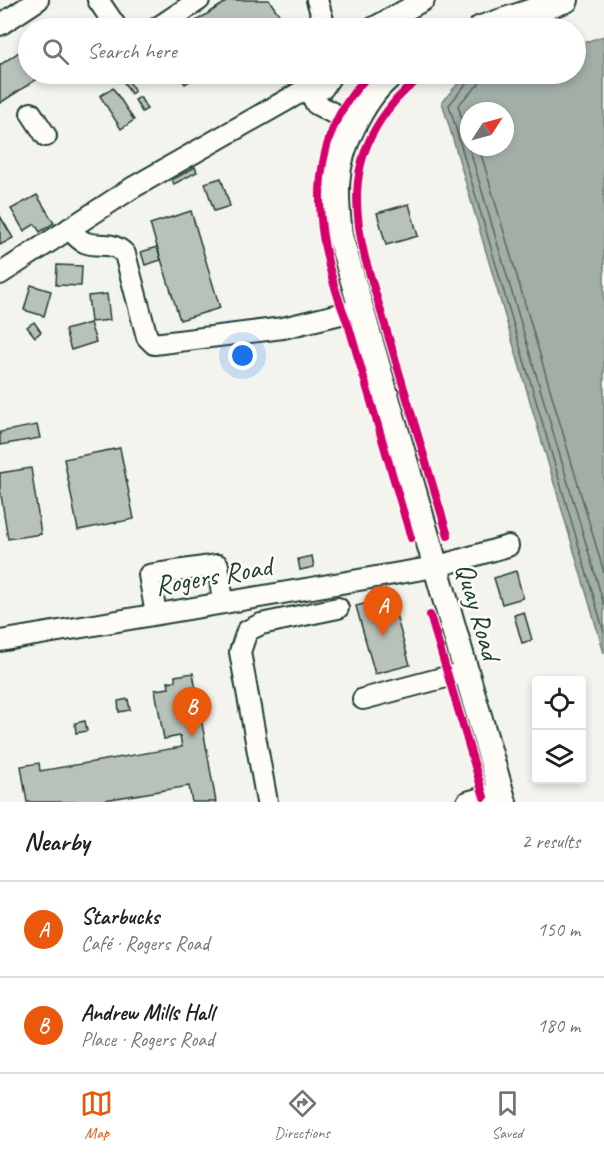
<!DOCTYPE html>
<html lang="en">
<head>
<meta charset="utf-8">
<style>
	body { margin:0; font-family:Caveat,sans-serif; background:#f6f6f6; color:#202124 }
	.controls { position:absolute; right:18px; bottom:18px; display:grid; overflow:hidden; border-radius:6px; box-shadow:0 3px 9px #0003 }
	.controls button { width:54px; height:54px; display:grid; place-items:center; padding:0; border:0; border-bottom:2px solid #e0e0e0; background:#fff; color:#202124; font:30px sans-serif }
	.compass { position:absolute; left:460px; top:102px; width:54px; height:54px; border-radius:50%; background:#fff; box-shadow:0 3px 9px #0003; rotate:54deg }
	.you { position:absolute; left:243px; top:356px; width:21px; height:21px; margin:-15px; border:4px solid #fff; border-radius:50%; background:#1a73e8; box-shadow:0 0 0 9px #1a73e833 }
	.badge { display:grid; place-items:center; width:39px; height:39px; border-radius:50%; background:#ea580c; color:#fff; font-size:20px; font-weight:700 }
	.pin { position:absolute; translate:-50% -50px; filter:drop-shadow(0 2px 3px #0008) }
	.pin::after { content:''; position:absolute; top:32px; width:21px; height:18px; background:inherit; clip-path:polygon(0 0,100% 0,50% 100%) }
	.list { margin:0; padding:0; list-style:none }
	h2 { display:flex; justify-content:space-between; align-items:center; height:78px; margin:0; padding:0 24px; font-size:26px }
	h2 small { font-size:20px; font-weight:400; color:#757577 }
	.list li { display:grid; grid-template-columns:39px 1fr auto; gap:18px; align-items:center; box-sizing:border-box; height:96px; padding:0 24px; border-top:2px solid #e0e0e0 }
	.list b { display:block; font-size:22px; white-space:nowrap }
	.list p { margin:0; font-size:20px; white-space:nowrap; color:#757577 }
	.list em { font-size:20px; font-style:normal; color:#757577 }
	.icon { flex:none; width:33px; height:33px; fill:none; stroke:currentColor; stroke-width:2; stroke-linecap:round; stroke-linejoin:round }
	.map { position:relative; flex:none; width:604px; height:802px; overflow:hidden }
	.search { position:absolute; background:#fff; box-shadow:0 3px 9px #0003; left:18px; right:18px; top:18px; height:66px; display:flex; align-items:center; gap:15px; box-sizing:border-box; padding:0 21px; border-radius:33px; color:#757577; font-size:22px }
	.sheet { height:270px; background:#fff }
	nav { display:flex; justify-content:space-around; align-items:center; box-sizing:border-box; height:84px; border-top:2px solid #e0e0e0; background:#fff; font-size:16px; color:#757577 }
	nav a { display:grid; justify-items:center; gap:3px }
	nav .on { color:#ea580c }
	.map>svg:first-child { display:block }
	.water { fill:#a3aea7; stroke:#6e8179; stroke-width:1.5; fill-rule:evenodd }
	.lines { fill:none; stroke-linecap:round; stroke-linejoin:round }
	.shore { stroke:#546a62; stroke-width:1.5 }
	.building { fill:#b9c1bb; stroke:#1f3d34; stroke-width:1.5 }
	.minor-casing { stroke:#1f3d34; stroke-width:24 }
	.major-casing { stroke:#1f3d34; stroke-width:28 }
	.minor { stroke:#fdfcf7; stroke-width:20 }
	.major { stroke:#fdfcf7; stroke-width:24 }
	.cycleway-casing { stroke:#fdfcf7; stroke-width:11 }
	.cycleway { stroke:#d6006c; stroke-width:8 }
	.labels { text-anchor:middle; stroke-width:5; stroke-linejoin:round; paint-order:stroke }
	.street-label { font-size:28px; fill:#1f3d34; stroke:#fdfcf7 }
</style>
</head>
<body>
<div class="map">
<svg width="604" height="802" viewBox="0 0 604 802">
	<rect width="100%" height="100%" fill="#f4f4ef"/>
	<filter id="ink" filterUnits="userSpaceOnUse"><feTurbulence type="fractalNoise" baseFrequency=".0167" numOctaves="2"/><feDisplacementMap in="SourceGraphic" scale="12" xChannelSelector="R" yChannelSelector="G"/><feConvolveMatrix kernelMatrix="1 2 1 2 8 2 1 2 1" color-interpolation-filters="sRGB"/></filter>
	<g filter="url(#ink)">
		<path class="water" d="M604,36V653L442,102L464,77L477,74H576V45ZM469,111H505V147H469Z"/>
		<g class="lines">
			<g class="shore">
				<path d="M474,74L473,80L467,83L449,105L604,632"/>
				<path d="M469,146L458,105L479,84L482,74"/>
				<path d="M469,147L604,605"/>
				<path d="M479,147L604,573"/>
			</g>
		</g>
		<g class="building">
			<path d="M229,0H269L283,20L270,28H185Z"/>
			<path d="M70,19L76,28H55Z"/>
			<path d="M28,46V74H45L0,103V65Z"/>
			<path d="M178,74H201L185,84Z"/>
			<path d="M127,78L135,91L131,94L123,81Z"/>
			<path d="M113,88L134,120L121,129L100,96Z"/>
			<path d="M140,97L147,109L142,112L135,100Z"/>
			<path d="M195,167L197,172L174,184L172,180Z"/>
			<path d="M221,178L230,206L214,211L205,183Z"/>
			<path d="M37,195L54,223L40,232L35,224L24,231L11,209Z"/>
			<path d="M409,204L418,236L386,245L377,213Z"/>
			<path d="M191,211L220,308L180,320L150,224Z"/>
			<path d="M0,216L13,238L0,245Z"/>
			<path d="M157,247L161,260L145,265L141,252Z"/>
			<path d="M57,265L82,266L81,286L56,285Z"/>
			<path d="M31,285L51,291L44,316L24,310Z"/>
			<path d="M107,294L110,320L91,322L88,296Z"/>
			<path d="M34,322L41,332L35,337L27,327Z"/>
			<path d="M90,323L96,342L71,350L65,330Z"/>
			<path d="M37,425L40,438L0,445V432Z"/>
			<path d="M120,448L134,519L78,530L64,459Z"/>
			<path d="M31,468L41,534L8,539L0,489V473Z"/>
			<path d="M312,556L314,567L300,570L298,559Z"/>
			<path d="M516,571L523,598L502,604L494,578Z"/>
			<path d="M391,597L410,665L375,674L356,606Z"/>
			<path d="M524,612L532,640L522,643L514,615Z"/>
			<path d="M193,673L216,802H192L189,786L105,800V802H27L21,766L39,763L40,771L182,747L180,736L164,739L155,690L169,688L168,682L175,681V676Z"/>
			<path d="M128,699L130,710L119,712L118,701Z"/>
			<path d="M85,721L87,731L76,733L75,723Z"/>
		</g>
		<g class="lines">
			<g class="minor-casing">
				<g id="minor">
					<path d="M98,0L117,28"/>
					<path d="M317,0L323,20L321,28"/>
					<path d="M0,25L38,0"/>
					<path d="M157,28L199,0"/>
					<path d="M373,28L424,0"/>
					<path d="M311,74L308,88L316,104L355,125"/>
					<path d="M31,113L46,136"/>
					<path d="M70,228C89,258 106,234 125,254L147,337L154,344L283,328L361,309"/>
					<path d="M0,274L132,188L308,88H323L332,74"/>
					<path d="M156,614L149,575L218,565L223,602"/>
					<path d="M0,641L435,567L508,546"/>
					<path d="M363,699L465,672"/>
					<path d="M267,802L240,652L247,631L261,624L338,608"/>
					<path d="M467,802L501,792"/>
				</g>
			</g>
			<g class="major-casing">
				<g id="major">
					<path d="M481,28L566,0"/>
					<path d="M393,74C367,92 341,143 338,175C335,195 338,215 340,236L504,802"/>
				</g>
			</g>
			<use href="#minor" class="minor"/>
			<use href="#major" class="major"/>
			<g class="cycleway-casing">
				<g id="cycleway">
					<path d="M370,74C299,144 315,243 349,327L411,538"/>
					<path d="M428,74C411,83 398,96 387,111C352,157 352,203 365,258L448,536"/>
					<path d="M430,615L484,797"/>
				</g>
			</g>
			<use href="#cycleway" class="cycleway"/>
		</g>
	</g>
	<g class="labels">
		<g class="street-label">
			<text transform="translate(213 575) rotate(-10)" y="10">Rogers Road</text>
			<text transform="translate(479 611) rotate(74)" y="10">Quay Road</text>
		</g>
	</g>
</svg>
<div class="controls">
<button><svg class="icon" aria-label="locate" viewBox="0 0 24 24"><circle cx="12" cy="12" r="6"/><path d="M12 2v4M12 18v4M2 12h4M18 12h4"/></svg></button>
<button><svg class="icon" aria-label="layers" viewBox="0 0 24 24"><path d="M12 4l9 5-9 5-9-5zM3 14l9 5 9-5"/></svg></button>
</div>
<svg class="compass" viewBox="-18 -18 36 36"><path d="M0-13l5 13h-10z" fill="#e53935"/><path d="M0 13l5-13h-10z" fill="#757577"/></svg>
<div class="you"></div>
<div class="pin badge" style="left:383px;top:636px">A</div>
<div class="pin badge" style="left:192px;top:737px">B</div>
<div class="search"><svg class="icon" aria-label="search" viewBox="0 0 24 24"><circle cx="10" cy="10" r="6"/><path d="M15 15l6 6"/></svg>Search here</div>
</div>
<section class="sheet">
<h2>Nearby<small>2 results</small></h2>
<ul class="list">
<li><span class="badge">A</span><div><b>Starbucks</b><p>Café · Rogers Road</p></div><em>150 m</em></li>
<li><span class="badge">B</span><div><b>Andrew Mills Hall</b><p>Place · Rogers Road</p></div><em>180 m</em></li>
</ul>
</section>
<nav>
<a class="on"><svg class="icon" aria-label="map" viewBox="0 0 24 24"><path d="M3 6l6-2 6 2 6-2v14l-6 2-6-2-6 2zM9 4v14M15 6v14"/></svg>Map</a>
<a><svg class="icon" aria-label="directions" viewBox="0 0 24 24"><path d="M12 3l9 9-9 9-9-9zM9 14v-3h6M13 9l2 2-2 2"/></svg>Directions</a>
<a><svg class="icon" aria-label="saved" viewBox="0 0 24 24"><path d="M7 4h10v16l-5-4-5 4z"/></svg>Saved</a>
</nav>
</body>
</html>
